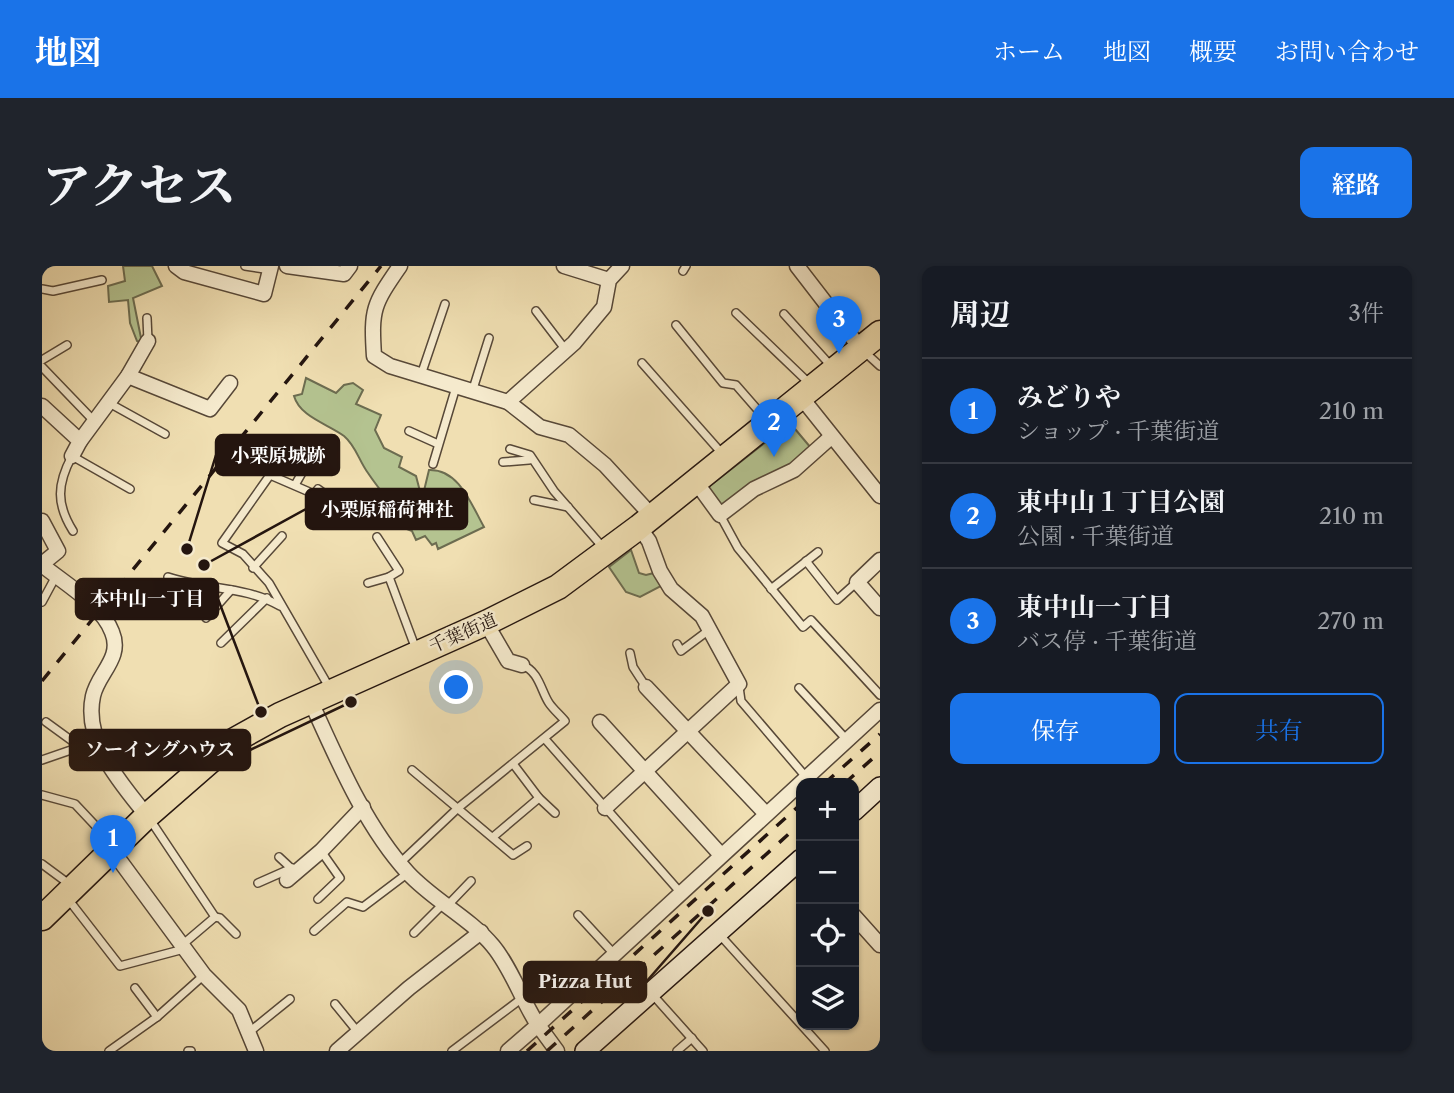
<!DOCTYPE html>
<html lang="ja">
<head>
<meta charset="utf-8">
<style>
	body { margin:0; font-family:"Libre Caslon Text","Noto Serif JP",serif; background:#20242c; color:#f1f3f6 }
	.controls { position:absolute; right:21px; bottom:21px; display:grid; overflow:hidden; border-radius:14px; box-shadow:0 2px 5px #0004 }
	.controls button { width:63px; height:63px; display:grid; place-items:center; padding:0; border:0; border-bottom:2px solid #363941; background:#171b24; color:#f1f3f6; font:35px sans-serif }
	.you { position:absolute; left:415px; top:422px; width:24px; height:24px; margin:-18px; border:5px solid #fff; border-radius:50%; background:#1a73e8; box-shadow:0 0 0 10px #1a73e833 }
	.badge { display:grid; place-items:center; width:46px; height:46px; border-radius:50%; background:#1a73e8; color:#fff; font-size:23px; font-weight:700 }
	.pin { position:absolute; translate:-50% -58px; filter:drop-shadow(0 2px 4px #0008) }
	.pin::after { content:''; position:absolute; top:37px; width:24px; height:21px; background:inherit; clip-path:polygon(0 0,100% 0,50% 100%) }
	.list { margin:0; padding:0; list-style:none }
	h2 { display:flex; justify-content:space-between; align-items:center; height:91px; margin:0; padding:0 28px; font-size:30px }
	h2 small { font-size:23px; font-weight:400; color:#9ea1a6 }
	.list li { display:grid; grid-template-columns:46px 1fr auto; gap:21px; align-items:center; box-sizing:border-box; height:105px; padding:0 28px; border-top:2px solid #363941 }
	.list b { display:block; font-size:26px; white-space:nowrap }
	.list p { margin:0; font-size:23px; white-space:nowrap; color:#9ea1a6 }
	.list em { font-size:23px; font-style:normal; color:#9ea1a6 }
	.actions { display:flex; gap:14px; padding:21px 28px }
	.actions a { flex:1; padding:16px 0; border:2px solid #1a73e8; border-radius:14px; text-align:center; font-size:24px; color:#1a73e8 }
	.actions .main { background:#1a73e8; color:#fff }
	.icon { flex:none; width:38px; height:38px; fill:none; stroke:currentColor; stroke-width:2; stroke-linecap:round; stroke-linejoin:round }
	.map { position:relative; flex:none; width:838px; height:785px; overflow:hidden; border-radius:14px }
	header { display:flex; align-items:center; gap:42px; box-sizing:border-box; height:98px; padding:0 35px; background:#1a73e8; color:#fff }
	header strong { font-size:33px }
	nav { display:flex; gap:38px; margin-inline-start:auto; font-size:24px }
	.intro { display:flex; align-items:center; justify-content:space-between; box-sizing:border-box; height:168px; padding:0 42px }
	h1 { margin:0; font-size:49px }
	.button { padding:18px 32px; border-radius:14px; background:#1a73e8; color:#fff; font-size:24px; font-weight:700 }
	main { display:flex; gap:42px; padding:0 42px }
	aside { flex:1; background:#171b24; border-radius:14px; box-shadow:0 2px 5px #0004 }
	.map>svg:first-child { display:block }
	.green { fill:#b4c390; stroke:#6c6c50; stroke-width:2 }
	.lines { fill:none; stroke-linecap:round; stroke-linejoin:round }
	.lane-casing { stroke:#574838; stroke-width:10 }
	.street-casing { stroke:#574838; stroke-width:17 }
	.secondary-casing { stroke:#24150f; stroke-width:22 }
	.highway-casing { stroke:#24150f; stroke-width:27 }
	.lane { stroke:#f5eacd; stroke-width:7 }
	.street { stroke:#f5eacd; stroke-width:14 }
	.secondary { stroke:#f5eacd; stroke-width:19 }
	.highway { stroke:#f0dfb2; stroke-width:24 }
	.rail { stroke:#24150f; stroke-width:3.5; stroke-dasharray:12 12; stroke-linecap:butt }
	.labels { text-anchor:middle; stroke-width:5; stroke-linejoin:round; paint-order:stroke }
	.street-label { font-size:18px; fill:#24150f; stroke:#f5eacd }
	.leader { fill:none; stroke:#24150f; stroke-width:2.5 }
	.callout-dot { fill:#24150f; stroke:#f5eacd; stroke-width:2.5 }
	.callout { fill:#24150f; stroke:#24150f; stroke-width:2.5 }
	.callout-label { font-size:19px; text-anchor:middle; font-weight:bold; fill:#fff }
</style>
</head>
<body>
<header>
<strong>地図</strong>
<nav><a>ホーム</a><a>地図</a><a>概要</a><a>お問い合わせ</a></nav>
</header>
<div class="intro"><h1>アクセス</h1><a class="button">経路</a></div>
<main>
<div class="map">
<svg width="838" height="785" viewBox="0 0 838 785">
	<rect width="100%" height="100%" fill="#f0dfb2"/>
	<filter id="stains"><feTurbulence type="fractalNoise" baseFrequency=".00286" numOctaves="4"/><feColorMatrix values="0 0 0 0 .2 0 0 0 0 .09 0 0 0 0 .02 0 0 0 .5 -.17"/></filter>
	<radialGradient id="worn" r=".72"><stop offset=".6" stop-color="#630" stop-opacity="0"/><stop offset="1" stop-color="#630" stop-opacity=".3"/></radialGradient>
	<g class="green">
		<path d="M81,0H110L120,20L91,32L100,77L95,75L88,57L86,34L67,36L66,20L83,15Z"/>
		<path d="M264,112L294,127L302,119L311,117L321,124L314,138L339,149L333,164L342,182L360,191L357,201L374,210L380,233L387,204C417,203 429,238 442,261L396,283L394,277L390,279L383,270L374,274L370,265L357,260L362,251L350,240L328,255L318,247L346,234C339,225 332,216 326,207C317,195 314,180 302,170C286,158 258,151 252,130L260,128Z"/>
		<path d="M748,157L769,182L749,199L682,240L677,239L665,222Z"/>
		<path d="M589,284L597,307L604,309L612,307L621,319L598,331L584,326L567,301Z"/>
	</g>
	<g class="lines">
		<g class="lane-casing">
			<g id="lane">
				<path d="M203,0L229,4"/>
				<path d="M641,5L644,0"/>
				<path d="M0,23L11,25L60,14"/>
				<path d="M494,45L523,83"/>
				<path d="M694,47L768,118"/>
				<path d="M742,48L790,101"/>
				<path d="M105,52L106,75"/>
				<path d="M634,59L681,117L694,119L721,150"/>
				<path d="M826,89L838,100"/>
				<path d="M0,94L25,79"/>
				<path d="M600,97L676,183"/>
				<path d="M0,101L52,155"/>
				<path d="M379,109L403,38"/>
				<path d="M431,123L447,72"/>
				<path d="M67,137L123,168"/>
				<path d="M367,165L396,178"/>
				<path d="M468,183L488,189L512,225L558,278"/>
				<path d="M461,196L487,194"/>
				<path d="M391,198L414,121"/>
				<path d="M253,219L274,182"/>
				<path d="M492,234L526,241"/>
				<path d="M678,249L696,282L761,361L769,354L838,429"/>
				<path d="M31,265C14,238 15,218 30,190L88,223"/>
				<path d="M335,271L357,305L347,311L372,378"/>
				<path d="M764,295L795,334L815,316"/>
				<path d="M211,302L240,270"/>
				<path d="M126,311C164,324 204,320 238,340"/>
				<path d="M326,317L347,311"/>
				<path d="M729,323L776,286"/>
				<path d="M0,336L14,310"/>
				<path d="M164,352L189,324"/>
				<path d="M179,377L225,332"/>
				<path d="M635,378L639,385L667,364"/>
				<path d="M588,387L591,401L604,421"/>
				<path d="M287,421L227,317L201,288L180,277L228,209L272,228L276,223L287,231"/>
				<path d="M697,421L699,435L764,511"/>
				<path d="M757,422L805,474"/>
				<path d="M4,456L37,480"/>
				<path d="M503,473L638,626"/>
				<path d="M0,494L55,475"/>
				<path d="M472,499L497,532L513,547"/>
				<path d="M370,504L471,589L485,580"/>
				<path d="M0,529L33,538L64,571"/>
				<path d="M111,558L173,651L140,679"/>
				<path d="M451,571L497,532"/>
				<path d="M237,591L252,605"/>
				<path d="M358,597L416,542L523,455C518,449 511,443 507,437C499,425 497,405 480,399"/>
				<path d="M0,598L23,615"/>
				<path d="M216,617L250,602"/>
				<path d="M26,633L78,700L142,683"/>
				<path d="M276,633L298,612L279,585"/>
				<path d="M406,639L429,615"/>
				<path d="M536,649L573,689"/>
				<path d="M173,651L178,652L194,668"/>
				<path d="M272,665L305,636L321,641L366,607"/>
				<path d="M372,667L401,638"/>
				<path d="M677,668L783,785"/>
				<path d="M93,722L115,751"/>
				<path d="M610,728L661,785"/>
				<path d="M293,738L315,765"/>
				<path d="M206,767L248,733"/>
				<path d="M67,785L115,751L162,709"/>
				<path d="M146,785H149"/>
				<path d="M410,785L479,733"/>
				<path d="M635,785L650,772"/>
			</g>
		</g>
		<g class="street-casing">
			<g id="street">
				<path d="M134,0L142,6L222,28L229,0"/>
				<path d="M245,0L302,8L308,0"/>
				<path d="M358,0C331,39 329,43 332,90L348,100L466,136L498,161L527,169L563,199L610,250"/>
				<path d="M522,0L567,14"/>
				<path d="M755,0L819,83"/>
				<path d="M86,110L168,143L188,117"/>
				<path d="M759,131L838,230"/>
				<path d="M466,136L532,77L562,41L567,14L580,0"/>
				<path d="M0,140L38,175L30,190"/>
				<path d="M38,175L86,110L106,75"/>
				<path d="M654,216L678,249L712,223L752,204L789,171"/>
				<path d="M0,255L16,285L0,298"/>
				<path d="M838,294L815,316L838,342"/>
				<path d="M0,299C22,317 60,339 70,366C81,392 56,407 51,430C41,476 79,517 105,550"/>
				<path d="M448,364L466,395L480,399"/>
				<path d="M604,421L724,548"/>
				<path d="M269,436C295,493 323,560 366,607C392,635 427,651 451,680C470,703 480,735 496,759L466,785"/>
				<path d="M558,456L679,589"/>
				<path d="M563,542L697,418L660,350L629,323L618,305L607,275L597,261"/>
				<path d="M70,584L162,709L197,744L214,785"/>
				<path d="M245,614L279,585L321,541"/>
				<path d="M812,650L838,679"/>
				<path d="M295,785L367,722L439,666"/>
				<path d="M515,785L496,759L838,444"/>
			</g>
		</g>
		<g class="secondary-casing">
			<g id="secondary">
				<path d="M812,545L838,521"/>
				<path d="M543,785L759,593"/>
			</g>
		</g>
		<g class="highway-casing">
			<path id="highway" d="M0,652L105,550L191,475L238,449L446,356L516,321L597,261L838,67"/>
		</g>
		<use href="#lane" class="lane"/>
		<use href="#street" class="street"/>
		<use href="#secondary" class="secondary"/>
		<use href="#highway" class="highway"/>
		<g class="rail">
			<path d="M0,415L339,0"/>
			<path d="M783,517L838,468"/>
			<path d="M803,517L838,486"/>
			<path d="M485,785L759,538"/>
			<path d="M505,785L759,557"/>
		</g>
	</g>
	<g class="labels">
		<g class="street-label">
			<text transform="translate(421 367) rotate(-24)" y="6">千葉街道</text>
		</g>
	</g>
	<path class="leader" d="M145 283L174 189M162 299L264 243M219 446L176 333M309 436L208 484M666 645L604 716"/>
	<g class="callout-dot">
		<circle cx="145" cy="283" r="7"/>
		<circle cx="162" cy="299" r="7"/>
		<circle cx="219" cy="446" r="7"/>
		<circle cx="309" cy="436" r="7"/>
		<circle cx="666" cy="645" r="7"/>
	</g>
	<g class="callout">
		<rect x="174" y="169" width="123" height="40" rx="7"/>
		<rect x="264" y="223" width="161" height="40" rx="7"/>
		<rect x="34" y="313" width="142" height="40" rx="7"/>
		<rect x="28" y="464" width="180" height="40" rx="7"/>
		<rect x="482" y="696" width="122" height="40" rx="7"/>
	</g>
	<g class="callout-label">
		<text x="236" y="196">小栗原城跡</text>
		<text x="345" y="250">小栗原稲荷神社</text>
		<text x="105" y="339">本中山一丁目</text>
		<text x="118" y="490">ソーイングハウス</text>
		<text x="543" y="722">Pizza Hut</text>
	</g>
	<rect width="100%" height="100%" filter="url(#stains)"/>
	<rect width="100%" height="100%" fill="url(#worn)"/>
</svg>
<div class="controls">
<button>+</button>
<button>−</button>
<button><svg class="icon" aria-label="locate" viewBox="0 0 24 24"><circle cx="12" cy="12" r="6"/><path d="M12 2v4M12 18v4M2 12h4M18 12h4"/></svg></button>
<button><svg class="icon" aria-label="layers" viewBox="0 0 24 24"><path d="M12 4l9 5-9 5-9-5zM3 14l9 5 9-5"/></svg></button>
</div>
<div class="you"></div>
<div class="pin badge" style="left:71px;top:607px">1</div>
<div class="pin badge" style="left:732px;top:191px">2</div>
<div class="pin badge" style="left:797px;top:88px">3</div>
</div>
<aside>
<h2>周辺<small>3件</small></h2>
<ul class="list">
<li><span class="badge">1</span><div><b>みどりや</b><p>ショップ · 千葉街道</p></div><em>210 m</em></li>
<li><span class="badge">2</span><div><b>東中山１丁目公園</b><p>公園 · 千葉街道</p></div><em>210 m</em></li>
<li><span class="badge">3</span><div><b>東中山一丁目</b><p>バス停 · 千葉街道</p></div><em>270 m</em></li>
</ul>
<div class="actions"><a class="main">保存</a><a>共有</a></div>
</aside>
</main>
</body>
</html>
